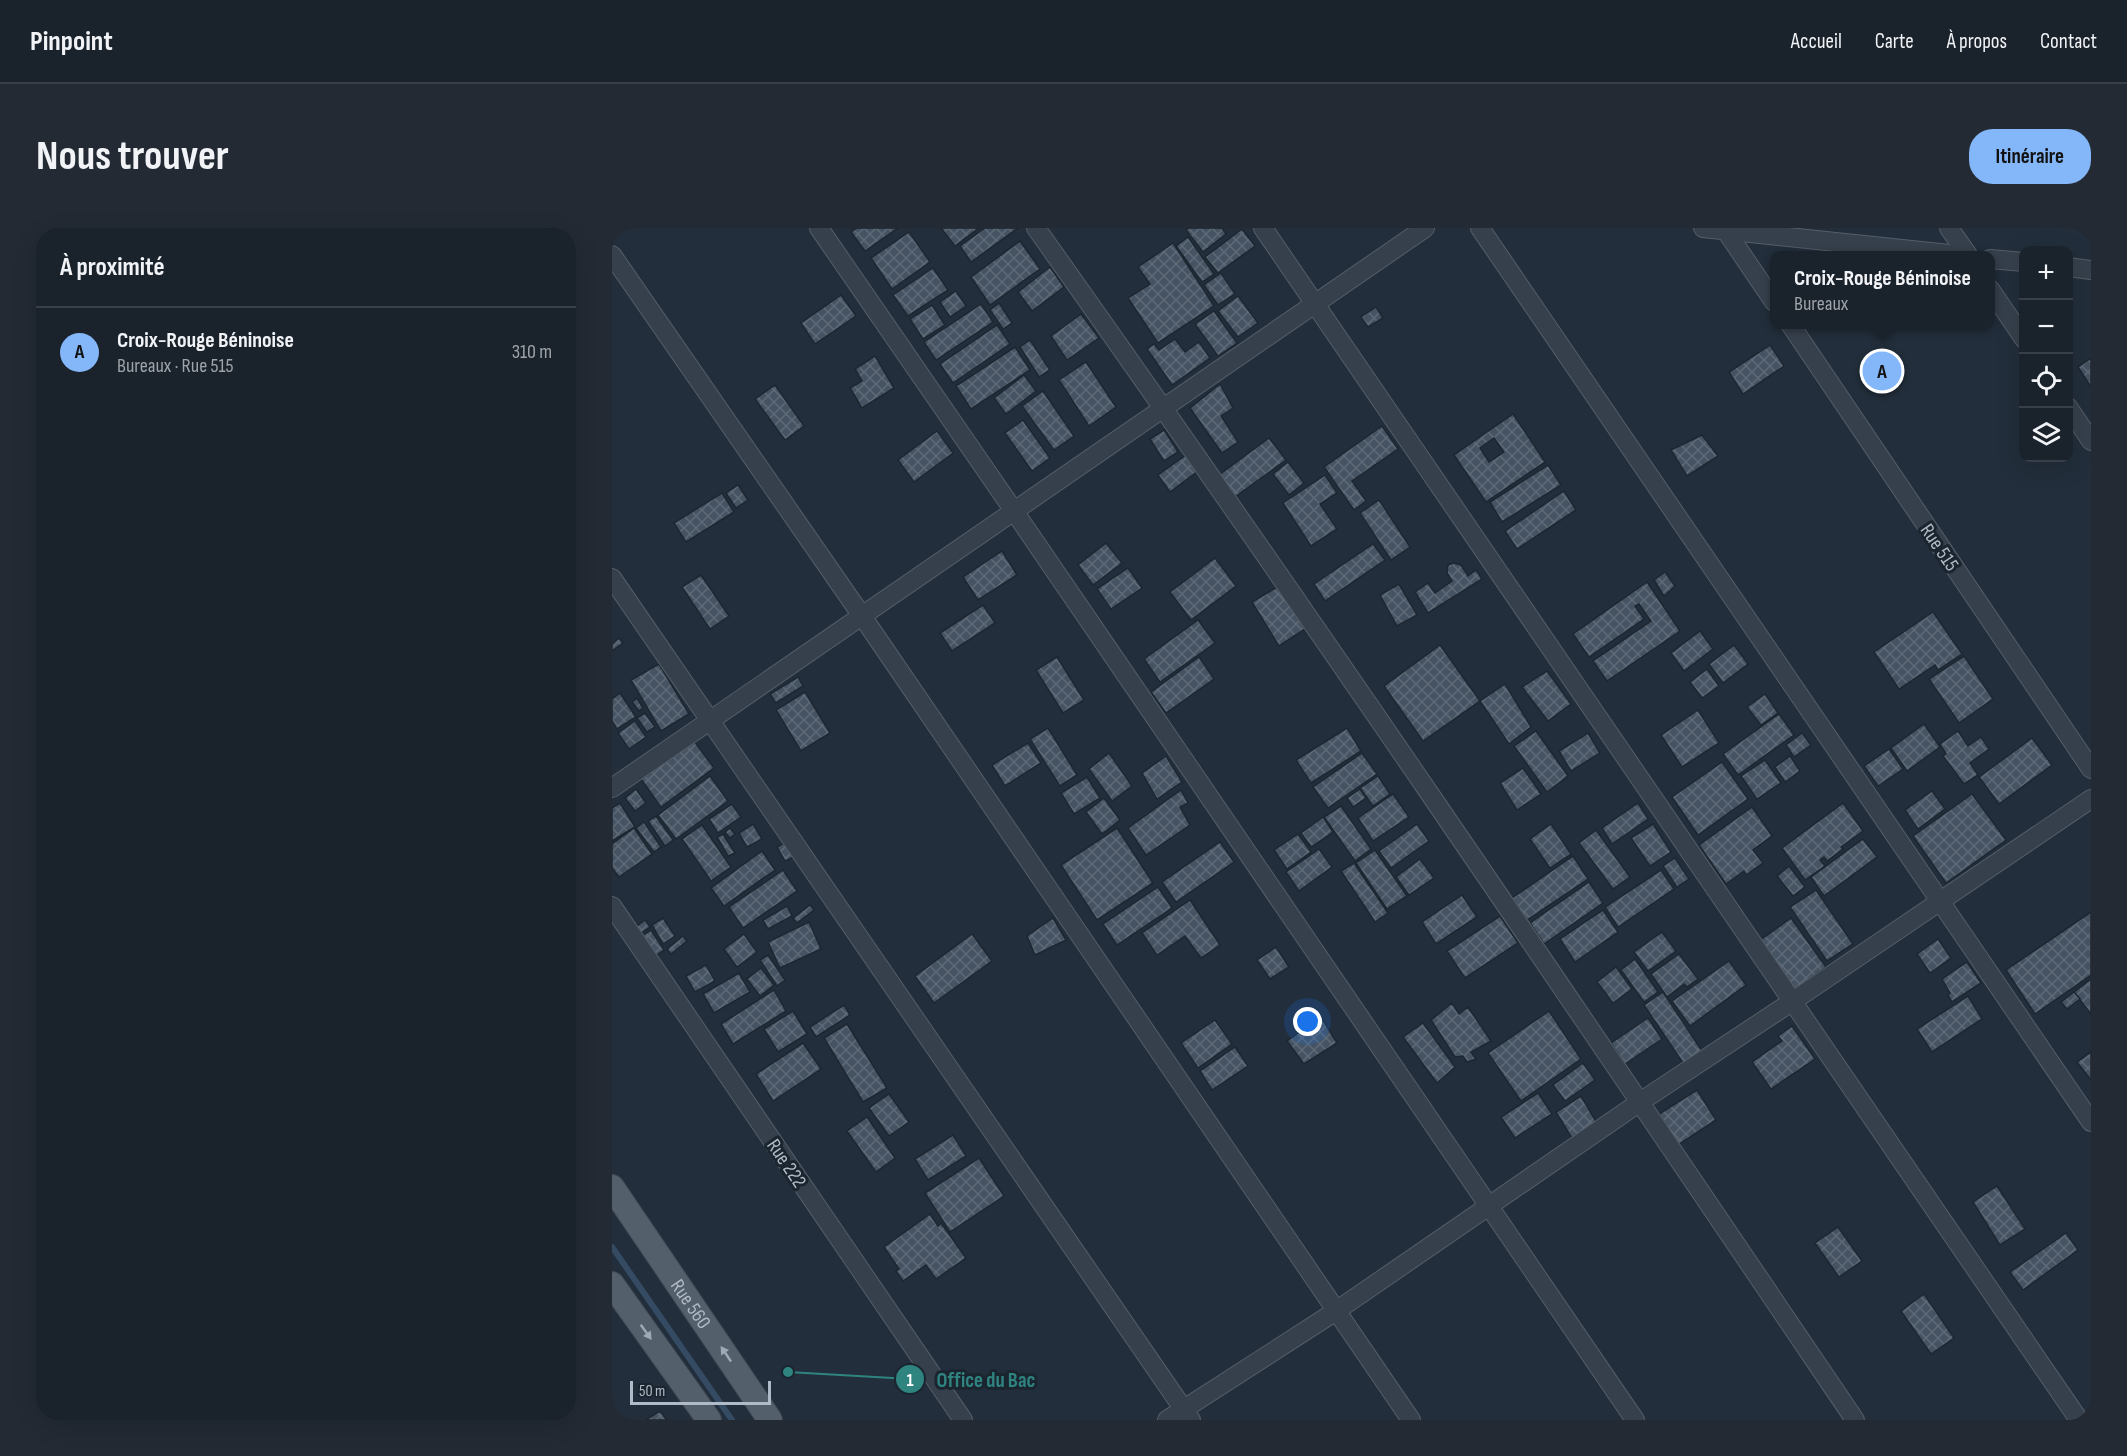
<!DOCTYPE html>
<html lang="fr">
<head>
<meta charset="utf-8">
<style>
	body { margin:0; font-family:"Sofia Sans Condensed",sans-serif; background:#232a34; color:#f1f3f6 }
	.controls { position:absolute; right:18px; top:18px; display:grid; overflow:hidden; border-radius:12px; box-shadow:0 6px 24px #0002 }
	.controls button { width:54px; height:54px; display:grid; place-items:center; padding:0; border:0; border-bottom:2px solid #383f48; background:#1a222c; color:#f1f3f6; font:30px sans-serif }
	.scale { position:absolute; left:18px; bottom:15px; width:141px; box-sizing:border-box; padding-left:6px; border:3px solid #b1bbc7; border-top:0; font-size:16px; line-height:21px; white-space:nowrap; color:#b1bbc7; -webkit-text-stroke:4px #1b2530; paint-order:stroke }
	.you { position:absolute; left:696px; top:794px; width:21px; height:21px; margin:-15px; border:4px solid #fff; border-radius:50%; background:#1a73e8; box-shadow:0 0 0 9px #1a73e833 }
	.badge { display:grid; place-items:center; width:39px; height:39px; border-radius:50%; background:#84b7f9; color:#111; font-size:20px; font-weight:700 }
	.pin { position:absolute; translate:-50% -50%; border:3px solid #fff; box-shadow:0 2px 6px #0006 }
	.popup { position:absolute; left:1158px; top:23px; width:225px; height:78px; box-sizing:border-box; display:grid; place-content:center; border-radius:12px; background:#1a222c; filter:drop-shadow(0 2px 4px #0005); font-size:20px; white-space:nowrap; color:#9fa4a9 }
	.popup b { font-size:22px; color:#f1f3f6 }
	.popup::after { content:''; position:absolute; left:50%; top:100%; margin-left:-12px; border:12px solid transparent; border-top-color:#1a222c }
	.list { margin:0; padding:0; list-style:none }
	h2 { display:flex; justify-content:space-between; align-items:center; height:78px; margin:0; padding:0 24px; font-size:26px }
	h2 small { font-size:20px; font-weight:400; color:#9fa4a9 }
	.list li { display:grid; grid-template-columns:39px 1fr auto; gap:18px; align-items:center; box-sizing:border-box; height:90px; padding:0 24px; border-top:2px solid #383f48 }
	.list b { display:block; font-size:22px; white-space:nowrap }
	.list p { margin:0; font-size:20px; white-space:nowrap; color:#9fa4a9 }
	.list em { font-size:20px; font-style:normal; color:#9fa4a9 }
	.icon { flex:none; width:33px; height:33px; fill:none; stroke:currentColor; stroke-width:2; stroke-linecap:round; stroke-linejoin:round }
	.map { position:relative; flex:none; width:1479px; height:1192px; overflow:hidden; border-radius:24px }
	header { display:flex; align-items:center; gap:36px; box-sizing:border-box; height:84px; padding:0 30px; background:#1a222c; border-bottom:2px solid #383f48 }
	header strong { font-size:28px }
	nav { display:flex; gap:33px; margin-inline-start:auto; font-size:21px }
	.intro { display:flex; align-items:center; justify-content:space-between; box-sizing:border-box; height:144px; padding:0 36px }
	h1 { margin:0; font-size:42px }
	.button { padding:15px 27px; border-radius:24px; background:#84b7f9; color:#111; font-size:21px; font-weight:700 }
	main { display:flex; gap:36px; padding:0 36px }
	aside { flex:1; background:#1a222c; border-radius:24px; box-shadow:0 6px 24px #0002 }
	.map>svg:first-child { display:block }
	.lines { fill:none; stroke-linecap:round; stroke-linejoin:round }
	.stream { stroke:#354b63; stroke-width:6 }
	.building { fill:url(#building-cross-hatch); stroke:#1d2732; stroke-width:1.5; fill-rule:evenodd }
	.minor-casing { stroke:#545e69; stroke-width:20 }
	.major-casing { stroke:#3f4954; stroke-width:26 }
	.minor { stroke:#36404c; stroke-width:18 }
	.major { stroke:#545f6c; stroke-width:24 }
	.oneway { fill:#9ea9b5 }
	.labels { text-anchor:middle; stroke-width:6; stroke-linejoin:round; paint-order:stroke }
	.street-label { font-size:20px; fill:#b1bbc7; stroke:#1b2530 }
	.leader { fill:none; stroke:#2f8480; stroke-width:2 }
	.callout-dot { fill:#2f8480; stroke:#1b2530; stroke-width:2 }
	.mark-label { font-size:18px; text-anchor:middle; font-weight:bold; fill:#fff }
	.callout-label { font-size:21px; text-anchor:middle; font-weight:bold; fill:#2f8480; stroke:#1b2530; stroke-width:6; stroke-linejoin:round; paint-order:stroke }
</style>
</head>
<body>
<header>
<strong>Pinpoint</strong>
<nav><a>Accueil</a><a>Carte</a><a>À propos</a><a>Contact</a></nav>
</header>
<div class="intro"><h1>Nous trouver</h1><a class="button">Itinéraire</a></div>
<main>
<aside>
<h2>À proximité<small></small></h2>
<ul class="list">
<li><span class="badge">A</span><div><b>Croix-Rouge Béninoise</b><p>Bureaux · Rue 515</p></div><em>310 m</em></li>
</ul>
</aside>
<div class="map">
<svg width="1479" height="1192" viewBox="0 0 1479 1192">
	<defs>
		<pattern id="building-cross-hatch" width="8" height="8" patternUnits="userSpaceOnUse" patternTransform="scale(1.5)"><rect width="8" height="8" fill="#465362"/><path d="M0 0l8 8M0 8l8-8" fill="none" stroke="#5e6a77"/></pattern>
	</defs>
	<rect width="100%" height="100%" fill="#222e3b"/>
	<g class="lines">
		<path class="stream" d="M0,1019L120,1192"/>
	</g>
	<g class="building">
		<path d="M245,0H286L253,23L239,4Z"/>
		<path d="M329,0H367L343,18Z"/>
		<path d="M373,0H406L359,34L348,18Z"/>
		<path d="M577,0H610L614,6L591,24L574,2Z"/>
		<path d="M630,1L643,18L606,45L593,29Z"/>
		<path d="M297,4L318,34L280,61L259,30Z"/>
		<path d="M576,9L602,46L590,54L564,18Z"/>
		<path d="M408,13L428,41L378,77L359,49Z"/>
		<path d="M561,15L602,78L546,115L516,70L538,56L526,39Z"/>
		<path d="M438,39L452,59L420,83L406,64Z"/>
		<path d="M321,40L336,62L296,88L281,67Z"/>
		<path d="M609,45L623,66L606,77L592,57Z"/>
		<path d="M344,63L354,78L338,89L328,74Z"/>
		<path d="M229,67L244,88L203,116L189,95Z"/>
		<path d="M626,68L646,95L626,109L606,83Z"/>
		<path d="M387,75L400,95L391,101L378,82Z"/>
		<path d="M369,76L381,94L324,132L312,114Z"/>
		<path d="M320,77L333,97L311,111L298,91Z"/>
		<path d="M764,79L771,90L756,99L749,89Z"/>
		<path d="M602,83L625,115L606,128L583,96Z"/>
		<path d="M469,86L487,110L455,132L439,108Z"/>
		<path d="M385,97L398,116L341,155L328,136Z"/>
		<path d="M563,111L573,124L587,114L598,130L560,157L535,121L542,116L547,122Z"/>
		<path d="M418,112L438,142L427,149L408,119Z"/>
		<path d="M1158,117L1172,138L1131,166L1117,144Z"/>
		<path d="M403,119L418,142L359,181L344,158Z"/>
		<path d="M263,128L282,160L250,180L238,160L250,153L243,141Z"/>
		<path d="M1479,130V159L1466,139Z"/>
		<path d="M474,134L504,179L477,198L447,152Z"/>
		<path d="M412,147L424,163L394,186L382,170Z"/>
		<path d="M608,156L621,180L609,188L626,214L610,225L578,180Z"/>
		<path d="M163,157L192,198L173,212L143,171Z"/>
		<path d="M431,163L462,208L442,222L410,178Z"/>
		<path d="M901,186L933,234L874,274L842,227ZM882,210L892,224L877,234L868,220Z"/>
		<path d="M411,192L438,230L420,243L393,205Z"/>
		<path d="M770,198L786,221L740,253L754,273L742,282L712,239Z"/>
		<path d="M552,202L566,224L552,233L538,211Z"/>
		<path d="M325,203L341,225L302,254L286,232Z"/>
		<path d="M1090,207L1106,228L1075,248L1059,222Z"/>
		<path d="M657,210L674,232L623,269L607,247Z"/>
		<path d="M574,227L586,243L558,264L546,247Z"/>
		<path d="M676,234L692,255L677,267L661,246Z"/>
		<path d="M936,237L949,257L890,294L878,274Z"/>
		<path d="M713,247L725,265L708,276L725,301L699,318L671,275Z"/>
		<path d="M126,257L136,272L124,280L114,265Z"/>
		<path d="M952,263L964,282L905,321L893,303Z"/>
		<path d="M110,265L122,284L74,314L62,295Z"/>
		<path d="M767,272L798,319L779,332L748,285Z"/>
		<path d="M494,315L510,335L481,357L466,337Z"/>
		<path d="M761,316L773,332L713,373L702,356Z"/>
		<path d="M390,323L405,347L366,372L351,349Z"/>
		<path d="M603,330L624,358L579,392L558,364Z"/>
		<path d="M842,335L849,337L856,348L864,342L870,351L816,385L803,364L816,355L823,365L840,353L835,345L836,337Z"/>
		<path d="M516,340L530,360L499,381L485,361Z"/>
		<path d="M1053,344L1063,358L1052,368L1042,352Z"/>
		<path d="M89,347L117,388L98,401L70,359Z"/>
		<path d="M1035,354L1068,403L995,453L981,433L1039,393L1027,376L1023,378L1032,391L977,429L961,406Z"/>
		<path d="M787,356L805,387L785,398L768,367Z"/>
		<path d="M667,358L693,401L667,418L640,374Z"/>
		<path d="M371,377L383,395L340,423L328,405Z"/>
		<path d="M1321,384L1350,426L1326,442L1323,437L1287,461L1262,424Z"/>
		<path d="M586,392L603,415L548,454L532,431Z"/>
		<path d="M1088,403L1101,421L1072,443L1059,425Z"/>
		<path d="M7,410L11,415L0,423V416Z"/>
		<path d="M828,417L868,473L811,513L772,458Z"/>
		<path d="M1122,417L1136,436L1111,455L1097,436Z"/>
		<path d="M1352,428L1381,471L1347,495L1317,451Z"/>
		<path d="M445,429L472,472L451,485L424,442Z"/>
		<path d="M587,429L602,451L554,485L539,464Z"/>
		<path d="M47,436L77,486L49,503L19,452Z"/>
		<path d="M1095,441L1107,458L1090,470L1078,454Z"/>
		<path d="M935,443L959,476L936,493L910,459Z"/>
		<path d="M186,449L191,458L164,475L158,466Z"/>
		<path d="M893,456L919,499L897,516L868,473Z"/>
		<path d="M193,464L218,505L189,523L164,482Z"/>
		<path d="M8,465L24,489L5,501L0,493V471Z"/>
		<path d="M1153,466L1166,485L1149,497L1135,479Z"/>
		<path d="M25,470L31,480L27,483L20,474Z"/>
		<path d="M1086,482L1107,515L1070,539L1049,507Z"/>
		<path d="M33,485L43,499L35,504L25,490Z"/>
		<path d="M1167,486L1182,507L1126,547L1111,526Z"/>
		<path d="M23,493L34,509L17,521L6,505Z"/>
		<path d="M1312,496L1328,519L1295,543L1279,520Z"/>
		<path d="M436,500L465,547L448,558L418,511Z"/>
		<path d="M735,500L749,523L699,555L684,532Z"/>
		<path d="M924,503L956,548L935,564L902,518Z"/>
		<path d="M1346,503L1356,518L1369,509L1377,521L1358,535L1366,547L1352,556L1331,528L1334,526L1328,516Z"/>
		<path d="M976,505L988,525L959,543L947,523Z"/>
		<path d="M1190,505L1199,517L1182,529L1174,517Z"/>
		<path d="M1420,510L1440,537L1387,576L1367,549Z"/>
		<path d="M82,513L102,540L49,579L29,551Z"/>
		<path d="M416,515L429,535L393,558L380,537Z"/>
		<path d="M1277,521L1291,541L1266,558L1252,538Z"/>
		<path d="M497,525L520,558L500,573L477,541Z"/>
		<path d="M750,525L765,546L716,580L701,559Z"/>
		<path d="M554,528L570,554L545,571L530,545Z"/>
		<path d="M1178,528L1188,543L1173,554L1163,539Z"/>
		<path d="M1153,532L1169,555L1145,571L1129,548Z"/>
		<path d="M1110,534L1136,571L1086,607L1060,569Z"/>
		<path d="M911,540L929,566L905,582L888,555Z"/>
		<path d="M98,548L116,573L64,611L46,587Z"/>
		<path d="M766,548L778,566L761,578L748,560Z"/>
		<path d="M475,549L488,570L462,586L449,565Z"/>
		<path d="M24,561L34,575L23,583L13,570Z"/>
		<path d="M748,561L754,570L741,579L735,570Z"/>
		<path d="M569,562L576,575L568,579L578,597L534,627L516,600Z"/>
		<path d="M1320,563L1333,581L1306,601L1293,582Z"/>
		<path d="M781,566L797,589L761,613L746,590Z"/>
		<path d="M1360,566L1394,612L1334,655L1301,608Z"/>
		<path d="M492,570L508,592L490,606L474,584Z"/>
		<path d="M8,575L23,599L0,613V580Z"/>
		<path d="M1026,575L1036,591L1000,616L990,600Z"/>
		<path d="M1231,575L1251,603L1229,619L1231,621L1215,633L1212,629L1208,632L1213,638L1193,652L1170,620Z"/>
		<path d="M120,576L129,589L106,605L97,591Z"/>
		<path d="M729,578L759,621L743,633L712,589Z"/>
		<path d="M1140,579L1160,608L1141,622L1151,635L1134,647L1132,643L1114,656L1087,617Z"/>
		<path d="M44,588L61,612L53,618L36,593Z"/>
		<path d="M711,589L721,604L699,619L689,605Z"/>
		<path d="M32,594L49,619L42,624L24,600Z"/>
		<path d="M141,596L150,611L135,619L127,605Z"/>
		<path d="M805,596L817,613L779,640L767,623Z"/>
		<path d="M939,596L959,626L938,640L918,611Z"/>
		<path d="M1041,596L1059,624L1038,638L1019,610Z"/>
		<path d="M90,597L119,639L99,653L70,611Z"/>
		<path d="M22,600L40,626L7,649L0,640V616Z"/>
		<path d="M118,600L123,606L118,610L113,604Z"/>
		<path d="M505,600L541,655L485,692L449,637Z"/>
		<path d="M984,602L1018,649L1001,661L967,615Z"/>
		<path d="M111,606L123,625L116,628L105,609Z"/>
		<path d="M686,606L699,624L675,641L662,622Z"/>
		<path d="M1251,611L1265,629L1212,668L1199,649Z"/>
		<path d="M176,613L184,628L173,633L165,619Z"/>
		<path d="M608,614L622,634L564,674L550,654Z"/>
		<path d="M707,621L720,639L687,663L674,644Z"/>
		<path d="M763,622L795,668L775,681L744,635Z"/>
		<path d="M150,623L163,642L112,678L99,660Z"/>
		<path d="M961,628L976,651L915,692L900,670Z"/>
		<path d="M1063,630L1077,651L1065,659L1051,638Z"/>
		<path d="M808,631L822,650L797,667L784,649Z"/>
		<path d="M742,635L776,685L763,694L729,643Z"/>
		<path d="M1177,638L1193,659L1181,668L1165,648Z"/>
		<path d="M171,642L185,663L131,700L117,679Z"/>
		<path d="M1049,642L1062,661L1006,699L993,679Z"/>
		<path d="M977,654L991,675L932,716L918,695Z"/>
		<path d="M546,659L560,680L505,717L491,696Z"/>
		<path d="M1204,662L1241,716L1215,733L1178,679Z"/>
		<path d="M850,667L865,689L824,716L810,694Z"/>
		<path d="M578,672L608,717L589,730L573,708L545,727L530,705Z"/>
		<path d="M198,677L202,682L185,695L181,690Z"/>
		<path d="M175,678L180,688L156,701L151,692Z"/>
		<path d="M991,682L1006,704L963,734L948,711Z"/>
		<path d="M1479,684V747L1423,786L1394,742Z"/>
		<path d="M888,688L906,715L853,750L835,723Z"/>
		<path d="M51,690L63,708L51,716L40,697Z"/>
		<path d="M441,690L454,712L423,727L415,708Z"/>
		<path d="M1179,690L1214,739L1182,762L1147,713Z"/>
		<path d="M33,692L38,699L29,705L25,698Z"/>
		<path d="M197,694L209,721L168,740L156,714Z"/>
		<path d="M39,702L52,722L43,728L30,708Z"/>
		<path d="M1050,704L1064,723L1036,743L1022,724Z"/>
		<path d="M132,706L145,724L125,739L112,721Z"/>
		<path d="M360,706L380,733L322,775L303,748Z"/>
		<path d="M71,708L75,713L59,726L55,721Z"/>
		<path d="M1326,711L1339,730L1318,745L1305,726Z"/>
		<path d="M664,719L677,739L658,751L645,732Z"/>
		<path d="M1067,726L1086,751L1075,759L1072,756L1055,769L1039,746Z"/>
		<path d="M156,727L173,752L165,758L148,732Z"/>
		<path d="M1023,731L1046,764L1032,774L1009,742Z"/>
		<path d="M1117,733L1134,757L1078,798L1060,773Z"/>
		<path d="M1355,734L1369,755L1340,774L1336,767L1338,765L1330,751Z"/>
		<path d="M94,737L103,753L83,764L74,748Z"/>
		<path d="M1004,739L1020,761L1001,775L985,754Z"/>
		<path d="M149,740L162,757L148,768L135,751Z"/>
		<path d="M127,745L138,764L102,785L91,766Z"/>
		<path d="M1479,751V786L1462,764Z"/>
		<path d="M162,762L174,783L121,816L109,796Z"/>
		<path d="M1051,764L1092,826L1073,838L1032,777Z"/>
		<path d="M1462,764L1468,771L1455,781L1449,774Z"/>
		<path d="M1356,768L1370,791L1320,824L1305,801Z"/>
		<path d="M840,775L847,786L856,779L879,813L859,824L864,831L855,834L851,828L843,829L819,792Z"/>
		<path d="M232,777L238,787L204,809L198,799Z"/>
		<path d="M181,783L195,806L166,824L152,801Z"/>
		<path d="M937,783L969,831L909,873L876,825Z"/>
		<path d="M709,789L725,815L692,836L675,813Z"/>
		<path d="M1036,790L1050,811L1013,836L999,815Z"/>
		<path d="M603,792L620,816L586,840L569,815Z"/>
		<path d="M811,795L843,839L825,855L791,809Z"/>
		<path d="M235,796L275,860L251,874L212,810Z"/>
		<path d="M1180,798L1203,831L1159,861L1140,834L1170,813L1166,808Z"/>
		<path d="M191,815L209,841L161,873L144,846Z"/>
		<path d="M623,819L636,838L600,862L588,843Z"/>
		<path d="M1479,824V852L1465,834Z"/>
		<path d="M971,835L983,852L953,873L941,857Z"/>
		<path d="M1085,862L1104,892L1066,917L1047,886Z"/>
		<path d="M926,865L940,886L903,910L889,889Z"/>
		<path d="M277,866L297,894L277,908L257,880Z"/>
		<path d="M969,868L986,897L961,912L944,884Z"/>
		<path d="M255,889L283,930L264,944L235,903Z"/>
		<path d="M341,907L354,928L316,952L303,931Z"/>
		<path d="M367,930L392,968L338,1004L313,965Z"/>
		<path d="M1385,958L1413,1001L1388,1017L1361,974Z"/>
		<path d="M318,986L326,998L329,995L354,1030L324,1051L314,1037L291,1053L284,1043L287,1041L272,1019Z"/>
		<path d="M1226,999L1250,1033L1227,1049L1203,1015Z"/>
		<path d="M1454,1005L1466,1022L1411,1062L1398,1044Z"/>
		<path d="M1312,1066L1342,1110L1319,1126L1289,1083Z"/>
		<path d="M48,1183L55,1192H36L35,1191Z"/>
	</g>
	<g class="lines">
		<g class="minor-casing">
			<g id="minor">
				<path d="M207,0L402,283L1023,1192"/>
				<path d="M424,0C703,393 973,793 1243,1192"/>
				<path d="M651,0L1467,1192"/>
				<path d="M868,0L1479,894"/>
				<path d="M1091,0L1347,27"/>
				<path d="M1112,0L1162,74"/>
				<path d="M1337,0L1356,27"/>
				<path d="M0,27L250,388L799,1192"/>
				<path d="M1378,31L1412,34"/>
				<path d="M1456,39L1479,42"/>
				<path d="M1378,61L1412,111"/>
				<path d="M1178,96L1479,541"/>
				<path d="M1456,179L1479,213"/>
				<path d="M0,350L579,1192"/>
				<path d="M0,560L813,0"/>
				<path d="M0,678L351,1192"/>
				<path d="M555,1192L724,1083L1028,874L1181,773L1479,571"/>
			</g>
		</g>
		<g class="major-casing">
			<g id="major">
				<path id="s1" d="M0,959L158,1192"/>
				<path d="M0,1056L97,1192"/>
			</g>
		</g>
		<use href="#minor" class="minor"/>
		<use href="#major" class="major"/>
	</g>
	<defs><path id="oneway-solid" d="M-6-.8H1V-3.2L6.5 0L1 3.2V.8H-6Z" transform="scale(1.5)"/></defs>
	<g class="oneway">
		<use href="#oneway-solid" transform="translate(34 1104) rotate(54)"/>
		<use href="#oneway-solid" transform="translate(114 1126) rotate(-124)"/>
	</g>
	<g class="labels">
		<g class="street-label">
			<text transform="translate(1328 319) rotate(56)" y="7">Rue 515</text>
			<text transform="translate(175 935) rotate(56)" y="7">Rue 222</text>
			<text dy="7" stroke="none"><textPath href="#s1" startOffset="141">Rue 560</textPath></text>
		</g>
	</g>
	<path class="leader" d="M176 1144L298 1151"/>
	<g class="callout-dot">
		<circle cx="176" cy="1144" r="6"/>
		<circle cx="298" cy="1151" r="15"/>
	</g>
	<g class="mark-label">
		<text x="298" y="1158">1</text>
	</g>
	<g class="callout-label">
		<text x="374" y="1159">Office du Bac</text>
	</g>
</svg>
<div class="controls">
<button>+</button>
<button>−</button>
<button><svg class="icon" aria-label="locate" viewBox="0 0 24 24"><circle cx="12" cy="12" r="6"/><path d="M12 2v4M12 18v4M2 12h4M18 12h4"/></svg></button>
<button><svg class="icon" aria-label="layers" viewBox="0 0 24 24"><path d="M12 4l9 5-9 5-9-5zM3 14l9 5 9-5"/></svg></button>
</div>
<div class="scale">50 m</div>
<div class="you"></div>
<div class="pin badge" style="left:1270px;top:143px">A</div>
<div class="popup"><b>Croix-Rouge Béninoise</b>Bureaux</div>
</div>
</main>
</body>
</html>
